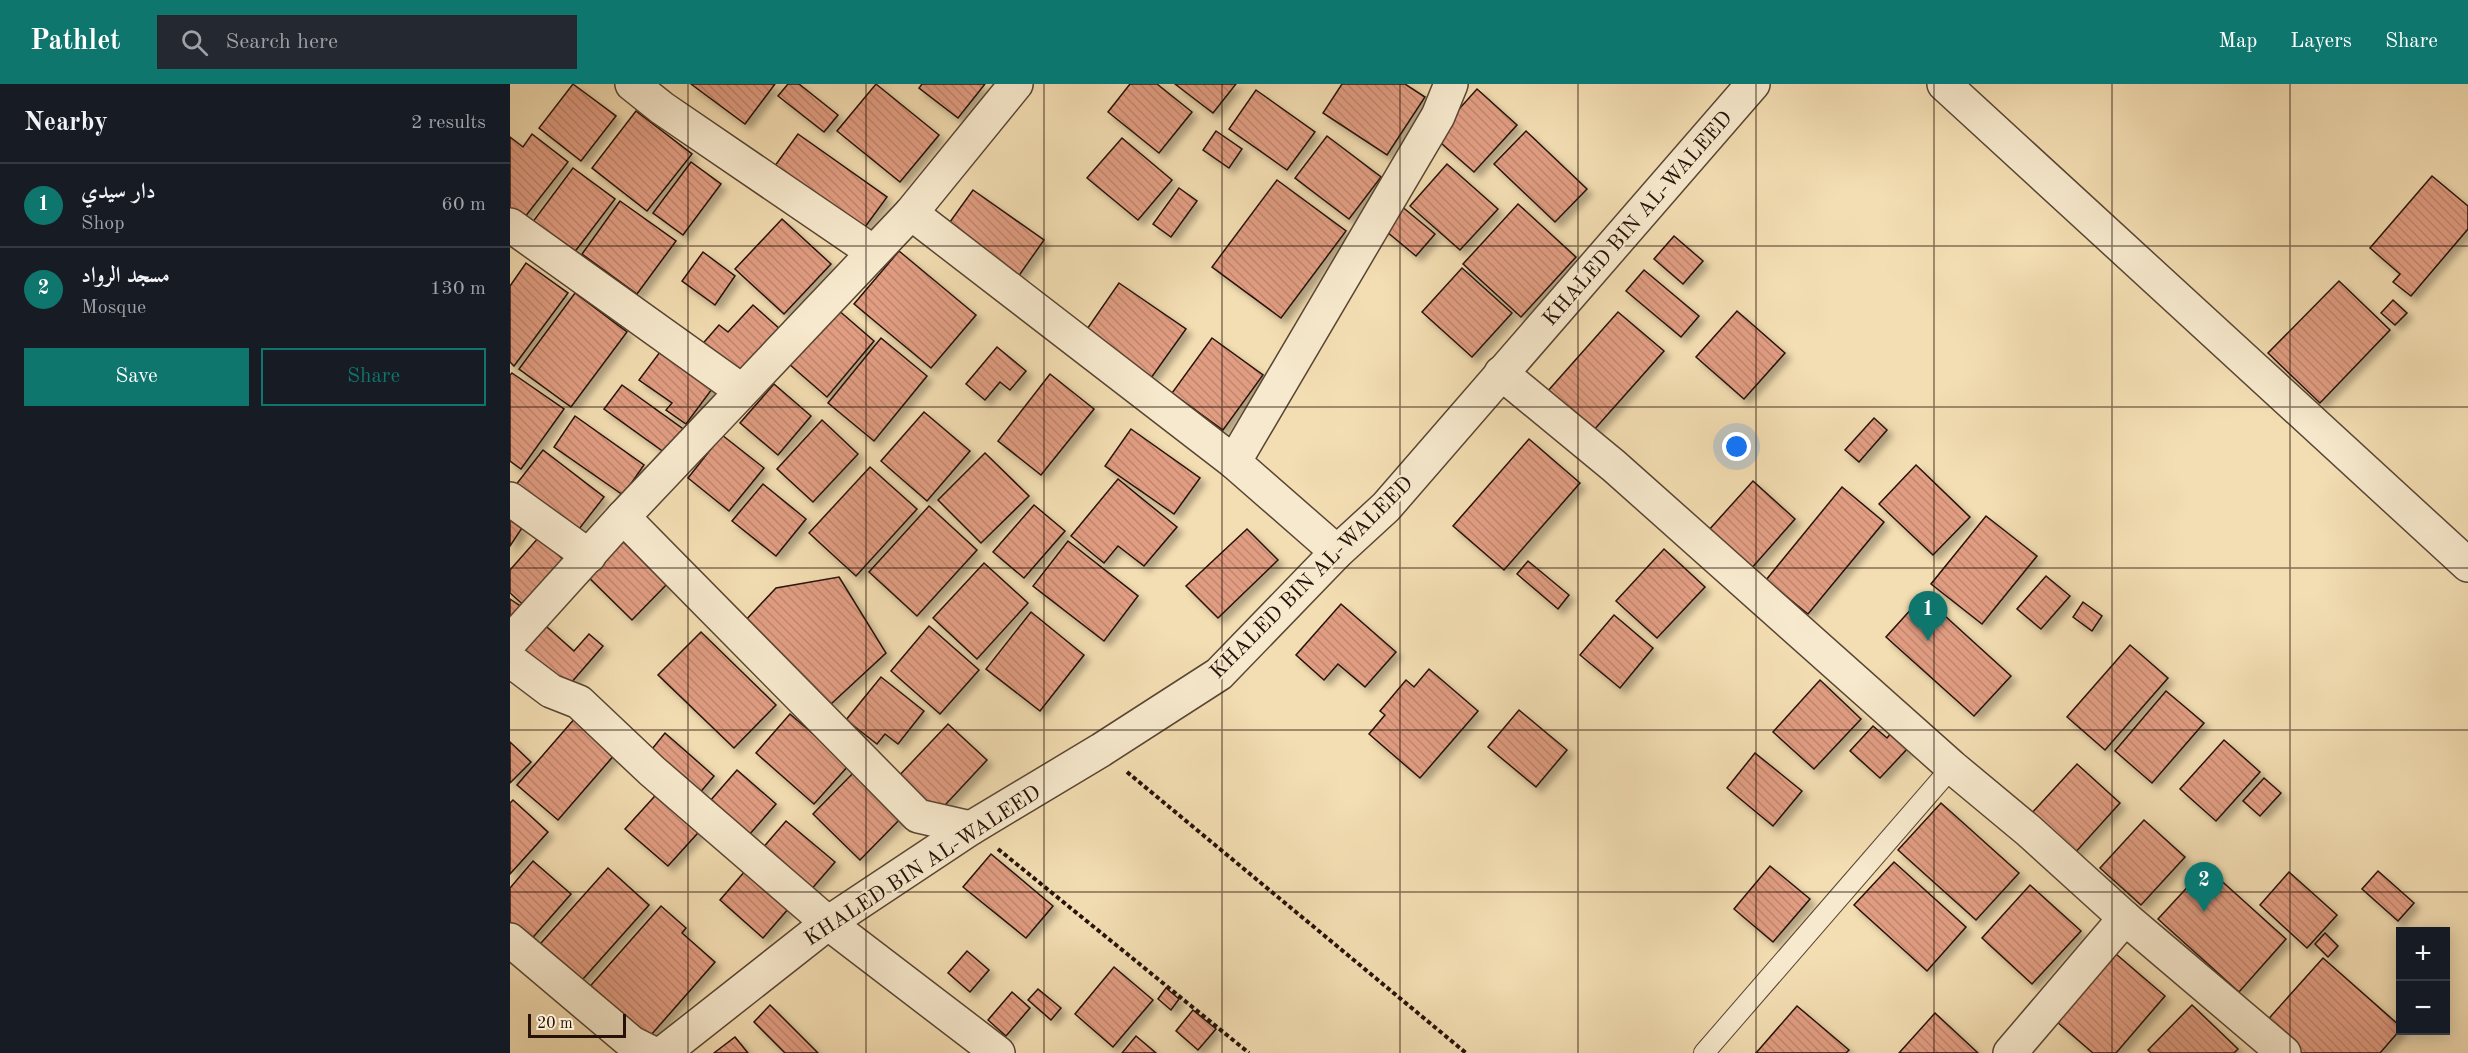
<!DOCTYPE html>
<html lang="en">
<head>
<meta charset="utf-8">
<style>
	body { margin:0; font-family:"Old Standard TT",Amiri,serif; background:#242831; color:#f1f3f6 }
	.controls { position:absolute; right:18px; bottom:18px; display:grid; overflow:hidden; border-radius:0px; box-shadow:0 3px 15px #0003 }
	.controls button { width:54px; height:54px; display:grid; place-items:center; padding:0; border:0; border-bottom:2px solid #363941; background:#171b24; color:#f1f3f6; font:30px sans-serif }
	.scale { position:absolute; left:18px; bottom:15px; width:98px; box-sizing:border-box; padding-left:6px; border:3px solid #261209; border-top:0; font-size:16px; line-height:21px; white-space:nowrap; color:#261209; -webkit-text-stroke:4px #f7e9cd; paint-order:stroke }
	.you { position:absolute; left:1227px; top:363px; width:21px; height:21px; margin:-15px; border:4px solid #fff; border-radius:50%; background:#1a73e8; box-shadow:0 0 0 9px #1a73e833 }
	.badge { display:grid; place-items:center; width:39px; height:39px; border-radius:50%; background:#0f766e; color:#fff; font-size:20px; font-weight:700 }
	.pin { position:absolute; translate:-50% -50px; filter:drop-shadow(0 2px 3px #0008) }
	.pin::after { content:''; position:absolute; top:32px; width:21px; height:18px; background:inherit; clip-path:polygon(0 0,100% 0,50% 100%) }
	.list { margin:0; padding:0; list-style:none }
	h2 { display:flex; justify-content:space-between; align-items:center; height:78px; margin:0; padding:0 24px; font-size:26px }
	h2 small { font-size:20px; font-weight:400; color:#9ea1a6 }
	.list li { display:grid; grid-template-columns:39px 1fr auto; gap:18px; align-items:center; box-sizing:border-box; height:84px; padding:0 24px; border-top:2px solid #363941 }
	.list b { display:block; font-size:22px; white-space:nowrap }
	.list p { margin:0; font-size:20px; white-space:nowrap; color:#9ea1a6 }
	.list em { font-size:20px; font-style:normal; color:#9ea1a6 }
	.actions { display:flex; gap:12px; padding:18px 24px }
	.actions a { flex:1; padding:14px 0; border:2px solid #0f766e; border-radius:0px; text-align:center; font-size:21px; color:#0f766e }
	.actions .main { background:#0f766e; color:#fff }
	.icon { flex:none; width:33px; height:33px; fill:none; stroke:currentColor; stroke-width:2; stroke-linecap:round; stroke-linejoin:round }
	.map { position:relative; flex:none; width:1958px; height:969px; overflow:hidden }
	header { display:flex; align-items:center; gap:36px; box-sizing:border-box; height:84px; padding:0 30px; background:#0f766e; color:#fff }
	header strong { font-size:28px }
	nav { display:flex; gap:33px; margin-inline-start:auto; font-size:21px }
	.search { width:420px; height:54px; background:#242831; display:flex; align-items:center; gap:15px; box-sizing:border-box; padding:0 21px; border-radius:0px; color:#9ea1a6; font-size:22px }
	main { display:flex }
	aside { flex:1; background:#171b24 }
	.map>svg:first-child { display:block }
	.building { fill:url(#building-back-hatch); stroke:#261209; stroke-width:1.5; filter:url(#shadow) }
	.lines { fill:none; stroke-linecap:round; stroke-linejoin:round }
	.service-casing { stroke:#594533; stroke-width:22 }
	.minor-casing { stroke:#594533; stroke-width:36 }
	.tertiary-casing { stroke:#594533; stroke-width:36 }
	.path { stroke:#261209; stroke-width:4; stroke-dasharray:4.5 3; stroke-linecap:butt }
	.service { stroke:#f7e9cd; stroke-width:20 }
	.minor { stroke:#f7e9cd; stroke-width:33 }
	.tertiary { stroke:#f7e9cd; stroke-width:33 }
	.grid { fill:none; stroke:#261209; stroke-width:1.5; stroke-opacity:0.55 }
	.labels { text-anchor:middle; stroke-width:4.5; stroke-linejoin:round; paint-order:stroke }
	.street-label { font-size:21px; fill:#261209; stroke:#f7e9cd }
</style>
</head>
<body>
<header>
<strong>Pathlet</strong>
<div class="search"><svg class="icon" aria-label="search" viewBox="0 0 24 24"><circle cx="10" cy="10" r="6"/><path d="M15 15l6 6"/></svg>Search here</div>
<nav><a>Map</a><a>Layers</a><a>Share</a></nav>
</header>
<main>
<aside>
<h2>Nearby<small>2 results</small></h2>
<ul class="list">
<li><span class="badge">1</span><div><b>دار سيدي</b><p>Shop</p></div><em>60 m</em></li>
<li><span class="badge">2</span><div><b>مسجد الرواد</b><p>Mosque</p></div><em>130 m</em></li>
</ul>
<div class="actions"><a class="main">Save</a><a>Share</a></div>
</aside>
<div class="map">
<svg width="1958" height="969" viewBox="0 0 1958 969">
	<defs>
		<pattern id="building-back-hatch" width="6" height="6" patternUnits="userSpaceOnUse" patternTransform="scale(1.5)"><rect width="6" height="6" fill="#e19d82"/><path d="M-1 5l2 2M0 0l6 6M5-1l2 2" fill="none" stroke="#c1866f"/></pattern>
		<filter id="shadow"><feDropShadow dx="5.5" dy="5.5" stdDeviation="3" flood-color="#0004"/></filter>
	</defs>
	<rect width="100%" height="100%" fill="#f3ddb2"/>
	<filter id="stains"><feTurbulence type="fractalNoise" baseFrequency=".00333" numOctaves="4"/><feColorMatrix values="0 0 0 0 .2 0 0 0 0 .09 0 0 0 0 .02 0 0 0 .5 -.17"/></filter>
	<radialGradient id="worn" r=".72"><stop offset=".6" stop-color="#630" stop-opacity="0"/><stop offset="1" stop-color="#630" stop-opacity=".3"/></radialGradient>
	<g class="building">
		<path d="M63,0L106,32L71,77L29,44Z"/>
		<path d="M181,0H265L235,40Z"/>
		<path d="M278,0H289L328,31L314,48L268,12Z"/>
		<path d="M366,0L429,51L390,98L327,47Z"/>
		<path d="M412,0H475L448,34L409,4Z"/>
		<path d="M620,0H647L682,28L649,69L598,28Z"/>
		<path d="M665,0H726L703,29Z"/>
		<path d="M832,0H895L915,13L877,71L813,29Z"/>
		<path d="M967,5L1007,41L964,88L924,53Z"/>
		<path d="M746,6L805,48L777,86L719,45Z"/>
		<path d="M126,27L182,70L137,127L82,84Z"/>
		<path d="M706,47L732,65L719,84L693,66Z"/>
		<path d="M1016,47L1077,105L1045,138L984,80Z"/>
		<path d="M22,50L58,78L11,138L0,129V53L13,63Z"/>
		<path d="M288,50L377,113L347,154L259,90Z"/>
		<path d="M817,52L871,93L839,135L785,94Z"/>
		<path d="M612,54L662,96L628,136L577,94Z"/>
		<path d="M181,78L211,100L173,151L143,129Z"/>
		<path d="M937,80L988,125L950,166L900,122Z"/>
		<path d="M63,84L105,115L57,178L16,147Z"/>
		<path d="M1922,92L1958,122V145L1901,212L1883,198L1890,190L1860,164Z"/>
		<path d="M767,96L836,147L771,234L702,183Z"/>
		<path d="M669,104L687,117L661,153L643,140Z"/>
		<path d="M463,106L534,156L508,193L437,142Z"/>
		<path d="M110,117L166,157L127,210L72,170Z"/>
		<path d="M1008,120L1066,173L1011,233L953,180Z"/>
		<path d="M890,121L925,150L906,172L871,143Z"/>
		<path d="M272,135L321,180L274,230L225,185Z"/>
		<path d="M1164,152L1193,177L1173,200L1144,175Z"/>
		<path d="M389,167L466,231L421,284L344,220Z"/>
		<path d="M193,168L225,192L205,221L172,197Z"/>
		<path d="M16,179L58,209L4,282L0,278V202Z"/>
		<path d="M952,184L1002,229L962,273L912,228Z"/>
		<path d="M1134,186L1189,232L1171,253L1116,207Z"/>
		<path d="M1829,197L1880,246L1810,319L1758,269Z"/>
		<path d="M609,199L676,245L641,294L575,248Z"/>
		<path d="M65,209L117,248L61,323L9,285Z"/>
		<path d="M1883,216L1897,229L1885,241L1871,229Z"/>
		<path d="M243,221L271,246L226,296L189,264L209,241L218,248Z"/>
		<path d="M327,225L364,257L317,313L279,280Z"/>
		<path d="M1227,227L1275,269L1234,315L1186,273Z"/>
		<path d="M1108,228L1154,267L1083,347L1037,308Z"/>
		<path d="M371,254L417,292L364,357L318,319Z"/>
		<path d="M702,254L753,291L713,346L662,309Z"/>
		<path d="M487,263L516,287L500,306L490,298L475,316L456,300Z"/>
		<path d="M153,264L205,301L176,340L156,326L162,319L129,296Z"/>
		<path d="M2,289L54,325L11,385L0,377V291Z"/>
		<path d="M540,290L584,325L531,391L488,357Z"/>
		<path d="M264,300L301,332L268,371L230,339Z"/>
		<path d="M112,301L176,347L158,371L94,325Z"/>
		<path d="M414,328L460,367L417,417L371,377Z"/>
		<path d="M65,332L134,381L113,411L44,363Z"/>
		<path d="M1364,334L1377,346L1349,378L1335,366Z"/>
		<path d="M312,336L348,370L303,418L267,385Z"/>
		<path d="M621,345L690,394L664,430L595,382Z"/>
		<path d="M212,351L254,384L219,427L178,394Z"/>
		<path d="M1019,355L1070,399L994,486L943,442Z"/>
		<path d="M33,366L94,413L62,454L1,407Z"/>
		<path d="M475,369L519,412L471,459L428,416Z"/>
		<path d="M1406,381L1460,433L1423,471L1369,420Z"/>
		<path d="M360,383L407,425L346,492L299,449Z"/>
		<path d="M608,395L667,443L634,482L608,462L594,479L561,452Z"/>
		<path d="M1243,397L1285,435L1240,486L1198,447Z"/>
		<path d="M253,400L296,435L266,472L222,437Z"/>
		<path d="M1332,403L1374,438L1298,530L1256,496Z"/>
		<path d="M524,421L555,447L514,494L483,468Z"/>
		<path d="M419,422L467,466L407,532L359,488Z"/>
		<path d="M1476,432L1527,472L1472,540L1421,500Z"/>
		<path d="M0,436L12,444L0,462Z"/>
		<path d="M737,445L768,476L708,534L676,502Z"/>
		<path d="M105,450L157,500L122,536L71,486Z"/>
		<path d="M29,453L58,480L18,525L0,509V486Z"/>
		<path d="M558,457L628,512L594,557L523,502Z"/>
		<path d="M1154,465L1195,503L1147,554L1106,517Z"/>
		<path d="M1018,477L1059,511L1048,525L1007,490Z"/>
		<path d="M474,479L518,519L467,575L423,534Z"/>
		<path d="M1536,492L1560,512L1531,545L1507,525Z"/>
		<path d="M329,493L376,569L321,620L233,539L266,504Z"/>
		<path d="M1413,512L1501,592L1464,632L1376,553Z"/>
		<path d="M0,515L16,526L0,548Z"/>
		<path d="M1573,518L1592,532L1582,547L1563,533Z"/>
		<path d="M831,520L886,568L855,603L828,580L814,596L786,571Z"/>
		<path d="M521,528L574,571L530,627L476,585Z"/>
		<path d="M1104,531L1143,564L1110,604L1070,571Z"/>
		<path d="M29,536L64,567L79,550L93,562L54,607L4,563Z"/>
		<path d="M419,542L469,586L430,630L381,587Z"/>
		<path d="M191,548L266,621L224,664L148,591Z"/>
		<path d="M1620,561L1658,594L1595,666L1557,633Z"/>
		<path d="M919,585L968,627L910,694L859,650L875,631L870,627L896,596L904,603Z"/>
		<path d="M371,593L414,627L388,660L375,650L367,660L336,636Z"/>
		<path d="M1310,596L1351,635L1304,685L1263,648Z"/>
		<path d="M1656,607L1694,639L1642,699L1605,667Z"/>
		<path d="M72,626L113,661L48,736L7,701Z"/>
		<path d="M1009,626L1057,666L1026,703L978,663Z"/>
		<path d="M280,630L339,681L304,720L246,669Z"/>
		<path d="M438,640L477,676L423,734L384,697Z"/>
		<path d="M1363,642L1377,654L1382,648L1399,663L1370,694L1340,667Z"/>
		<path d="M155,649L204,692L183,717L134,675Z"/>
		<path d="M1714,656L1750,688L1706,737L1670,705Z"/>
		<path d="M0,658L21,678L0,699Z"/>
		<path d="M1245,669L1292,707L1263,742L1217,704Z"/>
		<path d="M1567,680L1610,719L1563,771L1520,731Z"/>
		<path d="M227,686L266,720L232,759L193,725Z"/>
		<path d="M346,686L393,732L350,776L303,730Z"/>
		<path d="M1754,694L1771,709L1750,732L1733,717Z"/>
		<path d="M153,703L196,740L158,782L115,745Z"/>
		<path d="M3,716L38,748L0,790V719Z"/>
		<path d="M1431,719L1509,789L1466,836L1388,766Z"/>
		<path d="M1634,736L1675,773L1631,821L1590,784Z"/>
		<path d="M276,737L325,778L293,815L245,773Z"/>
		<path d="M481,770L543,822L516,854L453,803Z"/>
		<path d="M23,777L61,810L18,859L0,843V804Z"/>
		<path d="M1384,778L1456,843L1417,887L1344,821Z"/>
		<path d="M1260,782L1300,815L1263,858L1224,825Z"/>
		<path d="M1696,783L1776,855L1729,908L1648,835Z"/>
		<path d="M98,784L139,821L65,904L23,868Z"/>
		<path d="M235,787L279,824L253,854L210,816Z"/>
		<path d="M1868,787L1904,819L1888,837L1852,805Z"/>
		<path d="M1779,788L1827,831L1797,864L1750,821Z"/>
		<path d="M1520,801L1571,847L1522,900L1472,854Z"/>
		<path d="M151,822L176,844L172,849L205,878L134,959L75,908Z"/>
		<path d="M1815,849L1828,862L1818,873L1805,860Z"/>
		<path d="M457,867L479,886L460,908L438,889Z"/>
		<path d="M1606,870L1655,912L1606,969H1583L1547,938Z"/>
		<path d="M1813,874L1890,942V946L1870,969H1785L1753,941Z"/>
		<path d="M604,883L643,916L603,963L565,930Z"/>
		<path d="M656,904L669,915L661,926L648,915Z"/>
		<path d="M528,905L551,924L541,936L518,916Z"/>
		<path d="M502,908L520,924L496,952L478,936Z"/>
		<path d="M260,921L308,969H275L244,938Z"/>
		<path d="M1682,921L1728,965L1724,969H1641L1638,966Z"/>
		<path d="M1287,922L1339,966L1336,969H1246Z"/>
		<path d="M683,926L706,945L688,966L666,947Z"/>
		<path d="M1425,929L1468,969H1389Z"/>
		<path d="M626,952L646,969H612Z"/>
		<path d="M225,953L238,969H204Z"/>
	</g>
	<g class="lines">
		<g class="service-casing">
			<path id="service" d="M1194,969L1442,683"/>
		</g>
		<g class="minor-casing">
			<g id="minor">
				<path d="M122,0L152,24L363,168"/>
				<path d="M1434,0L1958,481"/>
				<path d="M401,129L724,378L827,468"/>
				<path d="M0,141L232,307"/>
				<path d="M991,289L1104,382L1442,683L1519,747L1615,834L1774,969"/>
				<path d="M724,378L928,32L941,0"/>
				<path d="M0,415L79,472"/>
				<path d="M113,433L408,732L461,744"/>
				<path d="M0,558L113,433L401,129L506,0"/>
				<path d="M0,576L41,607L69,618L142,687L318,839L488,969"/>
				<path d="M0,856L122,959L142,969"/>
				<path d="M1500,969L1615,834"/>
			</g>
		</g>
		<g class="tertiary-casing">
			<path id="tertiary" d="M153,969L318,839L461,744L591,666L709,590L827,468L876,423L1243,0"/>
		</g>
		<g class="path">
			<path d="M617,688L956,969"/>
			<path d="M488,765L739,969"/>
		</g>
		<use href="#service" class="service"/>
		<use href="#minor" class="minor"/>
		<use href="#tertiary" class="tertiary"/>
	</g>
	<path class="grid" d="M178,0V969M356,0V969M534,0V969M712,0V969M890,0V969M1068,0V969M1246,0V969M1424,0V969M1602,0V969M1780,0V969M0,162H1958M0,323H1958M0,484H1958M0,646H1958M0,808H1958"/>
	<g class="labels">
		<g class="street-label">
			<text transform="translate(1127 134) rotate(-49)" y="7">KHALED BIN AL-WALEED</text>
			<text transform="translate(801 493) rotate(-45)" y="7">KHALED BIN AL-WALEED</text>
			<text transform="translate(412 781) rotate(-33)" y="7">KHALED BIN AL-WALEED</text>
		</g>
	</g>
	<rect width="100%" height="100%" filter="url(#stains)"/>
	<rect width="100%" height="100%" fill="url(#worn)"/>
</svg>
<div class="controls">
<button>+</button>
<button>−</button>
</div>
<div class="scale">20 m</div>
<div class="you"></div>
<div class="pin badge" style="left:1418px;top:557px">1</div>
<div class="pin badge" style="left:1694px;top:828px">2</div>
</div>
</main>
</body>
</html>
